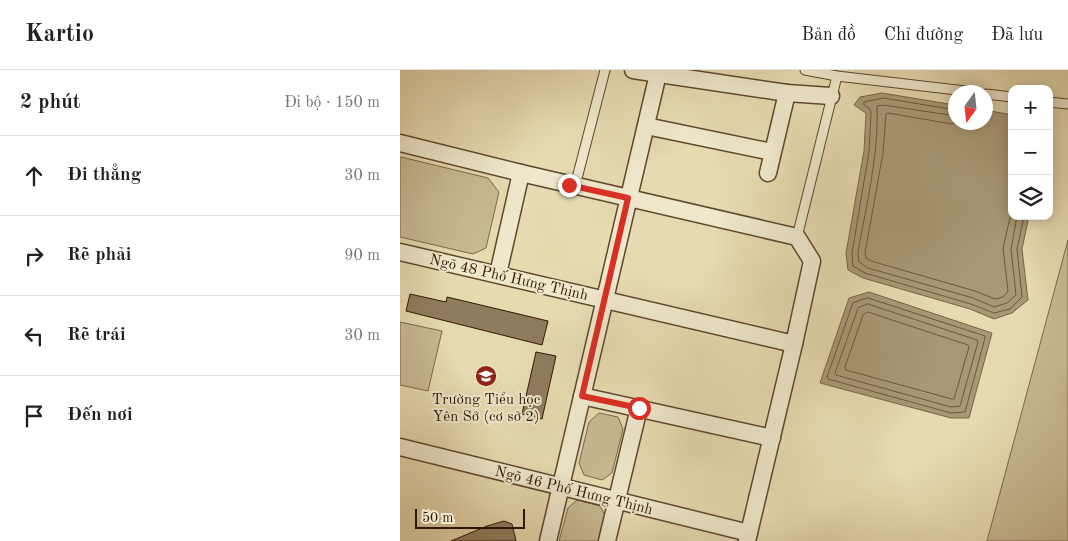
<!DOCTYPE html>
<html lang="vi">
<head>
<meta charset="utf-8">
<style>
	body { margin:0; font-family:"Old Standard TT",serif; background:#f6f6f6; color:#202124 }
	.controls { position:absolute; right:15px; top:15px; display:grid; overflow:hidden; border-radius:10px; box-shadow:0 2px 12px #0003 }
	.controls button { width:45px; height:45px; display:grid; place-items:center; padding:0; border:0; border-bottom:1px solid #e0e0e0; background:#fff; color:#202124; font:25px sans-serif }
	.compass { position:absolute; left:548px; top:15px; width:45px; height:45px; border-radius:50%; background:#fff; box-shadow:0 2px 12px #0003; rotate:195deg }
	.scale { position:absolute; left:15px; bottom:12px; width:110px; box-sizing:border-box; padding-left:5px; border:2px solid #301703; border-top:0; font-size:14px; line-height:18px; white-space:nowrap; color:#301703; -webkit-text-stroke:4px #efe7cc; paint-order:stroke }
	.stop { position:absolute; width:15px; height:15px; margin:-11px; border:4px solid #d93025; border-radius:50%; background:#fff }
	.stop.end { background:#d93025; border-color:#fff; box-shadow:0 1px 5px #0008 }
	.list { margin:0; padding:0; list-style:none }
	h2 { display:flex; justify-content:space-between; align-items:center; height:65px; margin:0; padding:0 20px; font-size:21px }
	h2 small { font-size:16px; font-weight:400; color:#757577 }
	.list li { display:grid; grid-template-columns:32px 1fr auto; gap:15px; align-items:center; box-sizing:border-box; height:80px; padding:0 20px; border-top:1px solid #e0e0e0 }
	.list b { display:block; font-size:19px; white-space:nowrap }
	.list em { font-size:16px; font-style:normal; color:#757577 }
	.icon { flex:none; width:28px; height:28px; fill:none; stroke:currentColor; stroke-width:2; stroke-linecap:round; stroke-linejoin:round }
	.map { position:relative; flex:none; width:668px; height:471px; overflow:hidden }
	header { display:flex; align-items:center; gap:30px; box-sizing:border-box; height:70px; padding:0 25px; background:#fff; border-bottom:1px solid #e0e0e0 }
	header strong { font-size:24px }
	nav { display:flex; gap:28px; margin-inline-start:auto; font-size:18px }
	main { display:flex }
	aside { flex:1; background:#fff }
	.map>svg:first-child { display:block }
	.green { fill:#c7b993; stroke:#7c684b }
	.water { fill:#a89875; stroke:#786447 }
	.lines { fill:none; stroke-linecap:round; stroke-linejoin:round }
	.shore { stroke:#6c583c; stroke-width:1 }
	.building { fill:#8f7c5d; stroke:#301703 }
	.service-casing { stroke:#5e482e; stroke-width:11 }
	.minor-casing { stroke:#5e482e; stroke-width:19 }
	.service { stroke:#efe7cc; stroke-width:9 }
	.minor { stroke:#efe7cc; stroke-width:16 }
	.route { stroke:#d93025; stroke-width:6 }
	.labels { text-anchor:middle; stroke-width:4; stroke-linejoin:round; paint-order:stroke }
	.street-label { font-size:15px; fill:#301703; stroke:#efe7cc }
	.poi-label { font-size:15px; fill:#301703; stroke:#efe7cc }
</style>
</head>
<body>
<header>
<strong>Kartio</strong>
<nav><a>Bản đồ</a><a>Chỉ đường</a><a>Đã lưu</a></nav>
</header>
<main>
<aside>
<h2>2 phút<small>Đi bộ · 150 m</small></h2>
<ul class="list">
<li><svg class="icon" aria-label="ahead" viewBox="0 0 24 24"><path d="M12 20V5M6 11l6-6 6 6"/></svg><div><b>Đi thẳng</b></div><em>30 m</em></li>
<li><svg class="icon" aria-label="right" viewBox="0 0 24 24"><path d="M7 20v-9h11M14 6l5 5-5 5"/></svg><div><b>Rẽ phải</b></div><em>90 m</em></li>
<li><svg class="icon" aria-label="left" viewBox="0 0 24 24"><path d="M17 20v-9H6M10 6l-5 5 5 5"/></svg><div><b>Rẽ trái</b></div><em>30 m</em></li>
<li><svg class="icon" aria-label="arrive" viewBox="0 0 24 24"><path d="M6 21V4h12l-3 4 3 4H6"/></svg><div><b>Đến nơi</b></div></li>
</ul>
</aside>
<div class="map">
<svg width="668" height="471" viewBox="0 0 668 471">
	<rect width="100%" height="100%" fill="#e6dab0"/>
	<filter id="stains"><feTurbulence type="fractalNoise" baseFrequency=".004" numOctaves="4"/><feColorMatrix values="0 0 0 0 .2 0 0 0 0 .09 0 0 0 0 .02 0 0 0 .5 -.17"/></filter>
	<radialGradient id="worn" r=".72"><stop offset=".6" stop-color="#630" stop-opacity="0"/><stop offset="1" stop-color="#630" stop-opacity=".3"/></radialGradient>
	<g class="green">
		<path d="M1,87L88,108L99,122L86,178L73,184L0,167V88Z"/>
		<path d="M668,170V471H587Z"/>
		<path d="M0,252L42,261L28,321L0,315Z"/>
		<path d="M199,343L218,347L223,359L212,403L202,410L184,405L179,393L189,352Z"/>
		<path d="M177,430L200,436L206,447L200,471H159L168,438Z"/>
	</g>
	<g class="water">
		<path d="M482,23L555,35L556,52H586V40L612,45V146H629L622,179L628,230L612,243L594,249L570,239L463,208L448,200L446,183L464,81L466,43L454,35L460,27Z"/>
		<path d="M469,222L592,263L569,348H551L420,313L449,228Z"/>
	</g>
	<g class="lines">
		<g class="shore">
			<path d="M556,40L483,28L464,32V35L470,39L471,43L469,82L452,183L453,196L465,203L571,234L594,243L610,239L622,227L617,179L624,146"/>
			<path d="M556,46L483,35L477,36C479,85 466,135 458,183L459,192L468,198L573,228L594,237L607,233L616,225L611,179L617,146"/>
			<path d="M561,52L552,54L488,43L486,44L483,83L465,183L466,188L471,191L575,221L595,229L603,227L608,221L603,178L612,139"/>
			<path d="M468,228L585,266V268L565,342L551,343L428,309L427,307L453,233Z"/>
			<path d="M468,234L577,270L578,272L560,336L551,337L436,305L435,303L458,238Z"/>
			<path d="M468,242L568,275L569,277L554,329H552L446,300L445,297L463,245Z"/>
		</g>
	</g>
	<g class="building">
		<path d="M10,224L46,232L47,227L148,251L142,275L6,241Z"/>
		<path d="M136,282L156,286L142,349L122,344Z"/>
		<path d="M104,451L112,454L116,471H51L87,456Z"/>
	</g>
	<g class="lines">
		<g class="service-casing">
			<g id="service">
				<path d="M405,0L437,6L574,22"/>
				<path d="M586,24L612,27"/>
				<path d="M649,32L668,34"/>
				<path d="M175,116L205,0"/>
				<path d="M397,167L437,6"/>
			</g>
		</g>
		<g class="minor-casing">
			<g id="minor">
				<path d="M233,0L387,23L431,26"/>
				<path d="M246,56L372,82"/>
				<path d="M0,73L121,103L397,167L412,191L394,274L347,471"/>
				<path d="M368,103L387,23"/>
				<path d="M0,182L394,274"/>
				<path d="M98,204L121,103"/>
				<path d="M182,326L372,368"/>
				<path d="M0,377L349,463"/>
				<path d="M148,471L258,4"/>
				<path d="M207,471L239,338"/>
			</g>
		</g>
		<use href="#service" class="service"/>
		<use href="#minor" class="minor"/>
	</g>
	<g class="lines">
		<path class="route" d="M169,115L228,128L182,326L239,338"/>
	</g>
	<defs>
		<g id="school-disc" transform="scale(1.125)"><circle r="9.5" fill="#8f2418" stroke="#efe7cc"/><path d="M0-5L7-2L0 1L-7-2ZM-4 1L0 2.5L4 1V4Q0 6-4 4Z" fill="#fff"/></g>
	</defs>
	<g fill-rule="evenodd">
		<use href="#school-disc" x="86" y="306"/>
	</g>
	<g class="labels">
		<g class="street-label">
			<text transform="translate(109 207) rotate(13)" y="5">Ngõ 48 Phố Hưng Thịnh</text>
			<text transform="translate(174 420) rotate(14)" y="5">Ngõ 46 Phố Hưng Thịnh</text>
		</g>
		<g class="poi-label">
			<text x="86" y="334">Trường Tiểu học<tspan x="86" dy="17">Yên Sở (cơ sở 2)</tspan></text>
		</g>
	</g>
	<rect width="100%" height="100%" filter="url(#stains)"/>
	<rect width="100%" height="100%" fill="url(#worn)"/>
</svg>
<div class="controls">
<button>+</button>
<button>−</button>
<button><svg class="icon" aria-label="layers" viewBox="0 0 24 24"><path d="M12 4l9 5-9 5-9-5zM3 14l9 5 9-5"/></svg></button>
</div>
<svg class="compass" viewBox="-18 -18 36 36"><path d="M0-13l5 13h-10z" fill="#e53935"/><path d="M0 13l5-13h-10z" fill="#757577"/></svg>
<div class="scale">50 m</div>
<div class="stop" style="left:239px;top:338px"></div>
<div class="stop end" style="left:169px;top:115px"></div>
</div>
</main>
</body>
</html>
